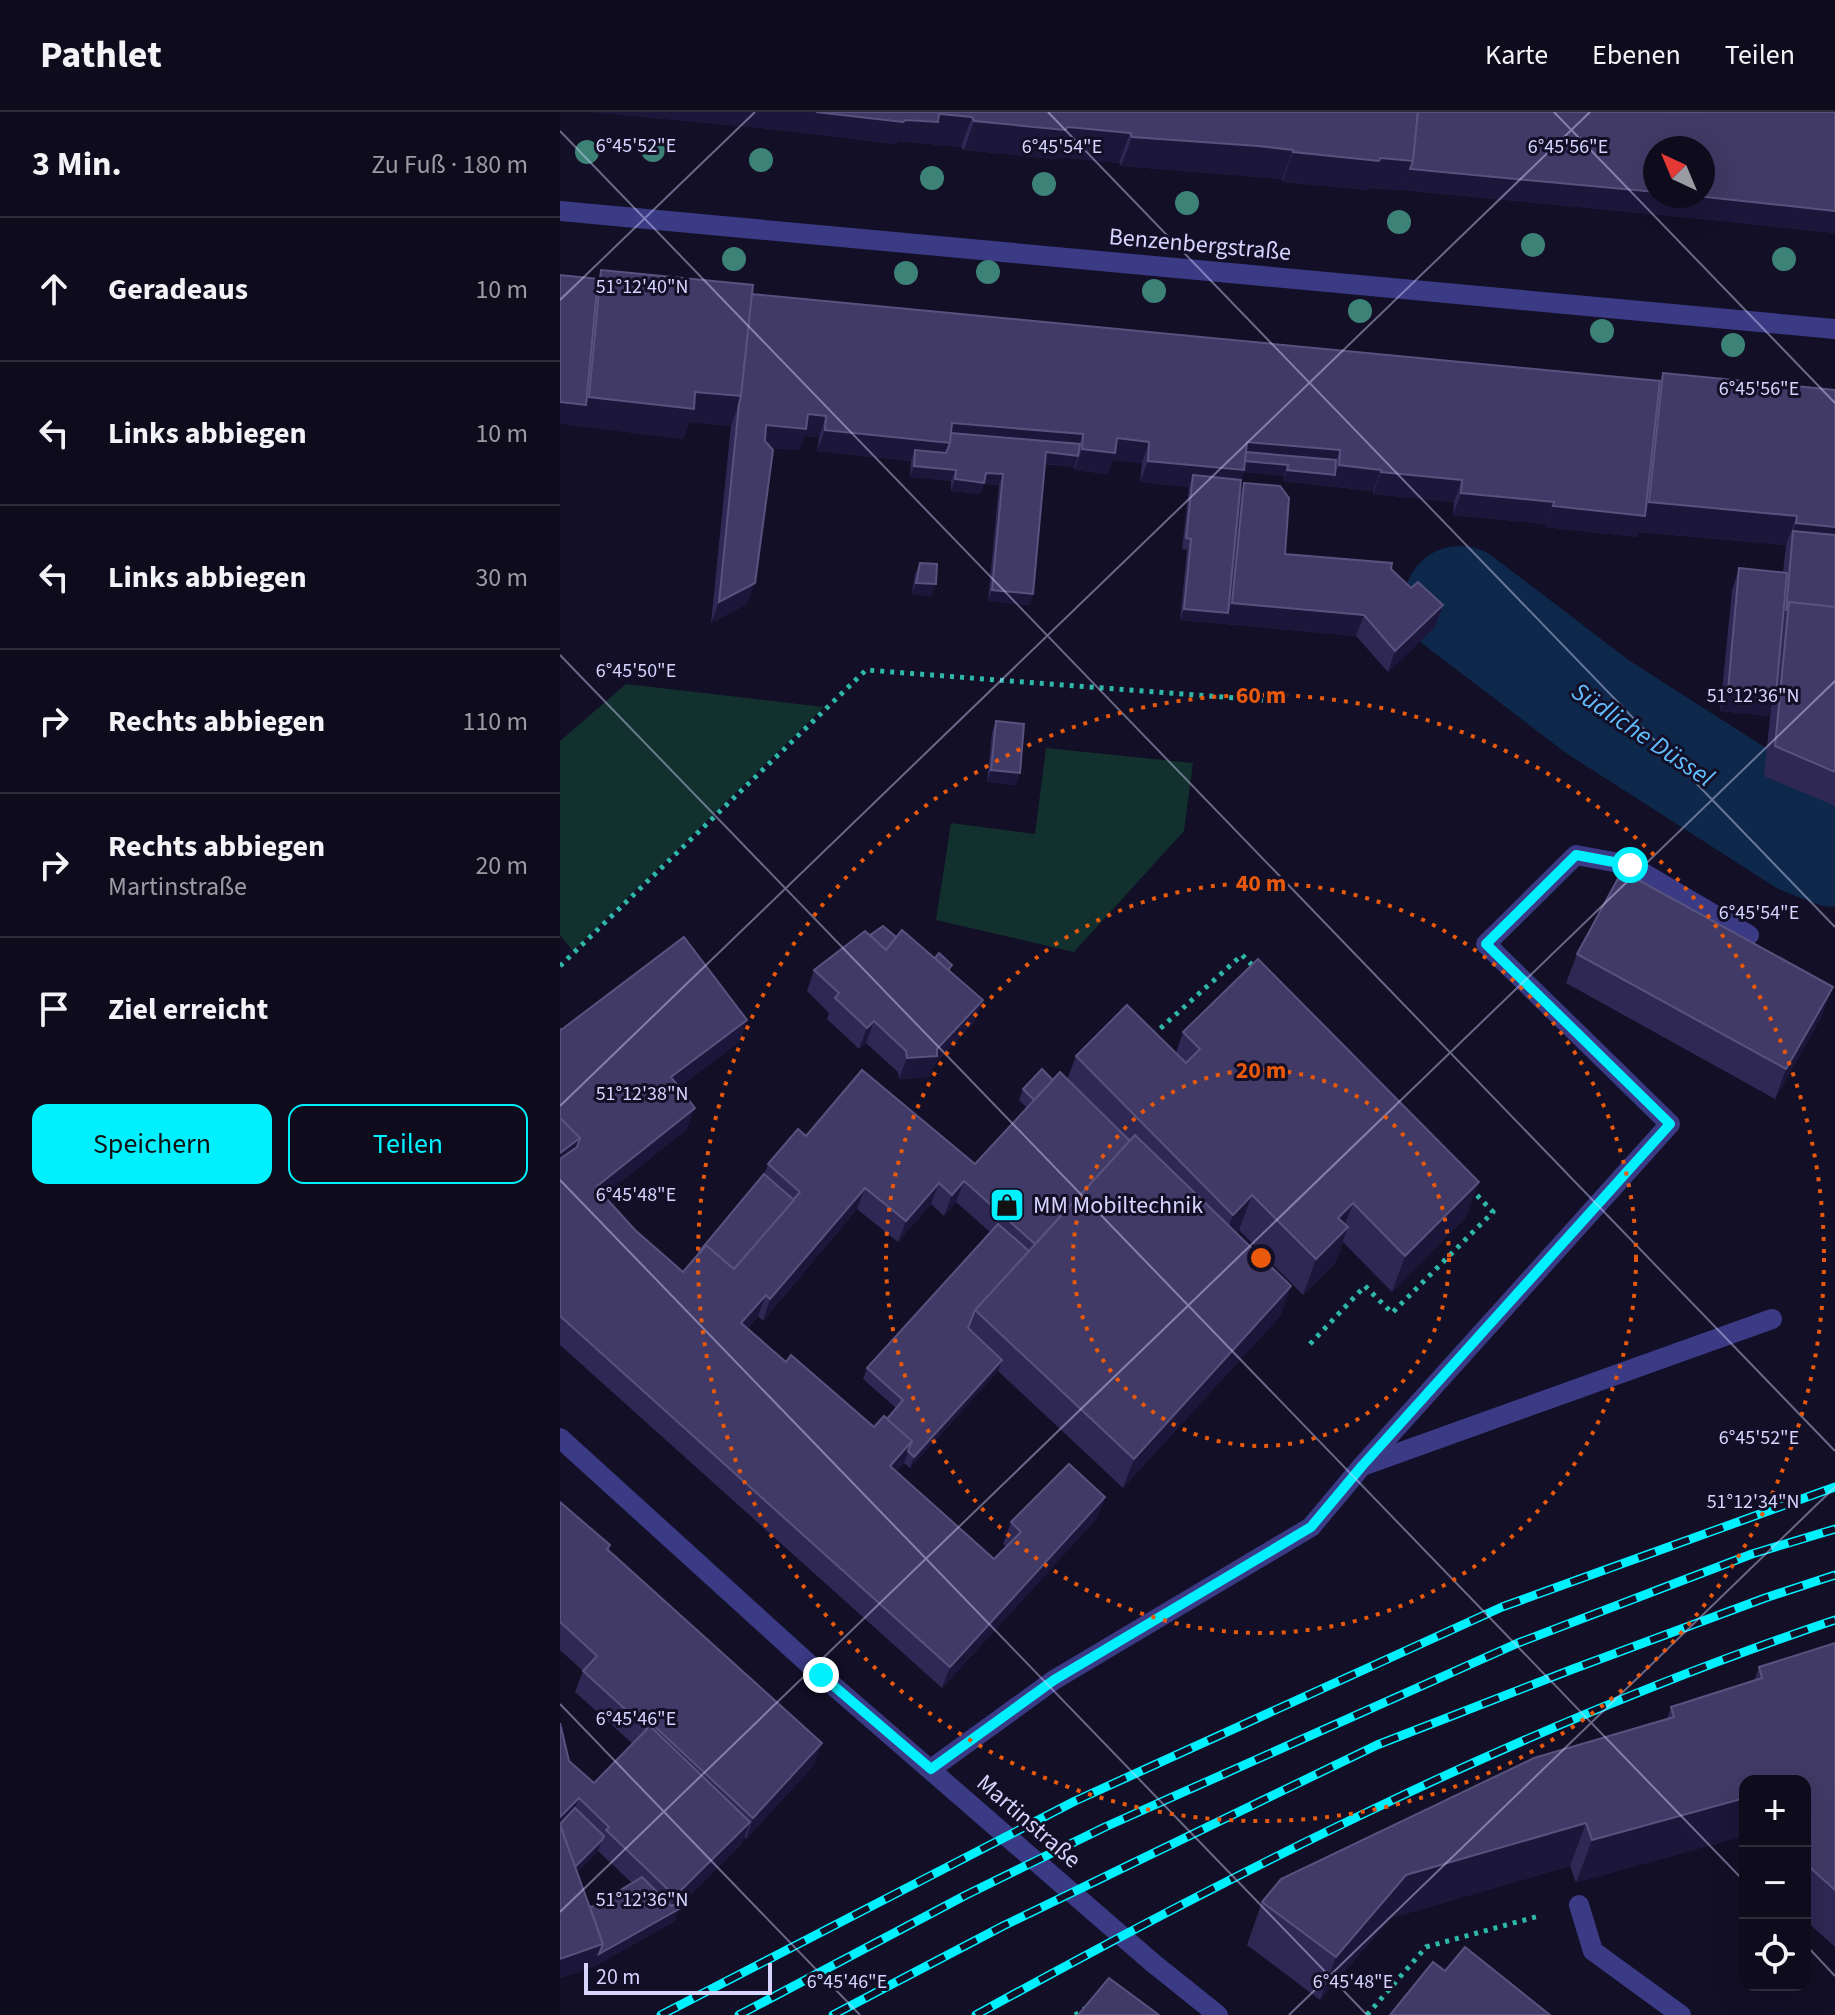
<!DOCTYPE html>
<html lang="de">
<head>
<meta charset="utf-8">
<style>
	body { margin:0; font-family:"Source Sans 3",sans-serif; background:#171425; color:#f1f3f6 }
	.controls { position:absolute; right:24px; bottom:24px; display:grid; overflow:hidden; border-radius:16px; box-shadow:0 8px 32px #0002 }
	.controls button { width:72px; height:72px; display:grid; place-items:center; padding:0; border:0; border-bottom:2px solid #2e2b3b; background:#0e0b1c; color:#f1f3f6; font:40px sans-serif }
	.compass { position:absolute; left:1083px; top:24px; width:72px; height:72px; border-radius:50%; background:#0e0b1c; box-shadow:0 8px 32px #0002; rotate:316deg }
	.scale { position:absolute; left:24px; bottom:20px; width:188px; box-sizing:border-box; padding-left:8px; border:4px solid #d7d4ff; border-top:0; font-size:22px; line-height:28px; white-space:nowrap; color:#d7d4ff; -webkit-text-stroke:6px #120f26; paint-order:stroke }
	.stop { position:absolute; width:24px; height:24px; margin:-18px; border:6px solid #01f0fe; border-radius:50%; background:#fff }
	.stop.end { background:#01f0fe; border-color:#fff; box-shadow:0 2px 8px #0008 }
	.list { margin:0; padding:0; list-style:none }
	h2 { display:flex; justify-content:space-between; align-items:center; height:104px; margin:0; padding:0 32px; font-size:34px }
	h2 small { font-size:26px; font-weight:400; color:#9b9ba3 }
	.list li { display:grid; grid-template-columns:52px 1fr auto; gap:24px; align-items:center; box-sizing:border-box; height:144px; padding:0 32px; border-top:2px solid #2e2b3b }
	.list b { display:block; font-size:30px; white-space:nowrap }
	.list p { margin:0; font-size:26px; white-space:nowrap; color:#9b9ba3 }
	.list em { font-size:26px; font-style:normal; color:#9b9ba3 }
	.actions { display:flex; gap:16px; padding:24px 32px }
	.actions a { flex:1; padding:18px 0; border:2px solid #01f0fe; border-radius:16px; text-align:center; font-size:28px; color:#01f0fe }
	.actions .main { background:#01f0fe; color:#111 }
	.icon { flex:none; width:44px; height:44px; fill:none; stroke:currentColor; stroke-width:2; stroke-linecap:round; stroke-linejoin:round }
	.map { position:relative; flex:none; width:1275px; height:1903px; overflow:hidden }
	header { display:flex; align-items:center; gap:48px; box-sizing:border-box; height:112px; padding:0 40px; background:#0e0b1c; border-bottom:2px solid #2e2b3b }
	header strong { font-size:38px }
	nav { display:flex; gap:44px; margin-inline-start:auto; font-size:28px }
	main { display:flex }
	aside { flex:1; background:#0e0b1c }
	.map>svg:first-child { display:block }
	.green { fill:#12302e }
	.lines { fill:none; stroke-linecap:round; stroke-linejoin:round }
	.river { stroke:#0e284b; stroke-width:112 }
	.path { stroke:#2fb8aa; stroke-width:5; stroke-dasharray:4 6; stroke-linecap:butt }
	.minor { stroke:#3a3a85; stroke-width:20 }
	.rail-casing { stroke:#01f0fe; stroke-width:9 }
	.rail { stroke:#120f26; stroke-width:6; stroke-dasharray:18; stroke-linecap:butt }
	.tree { fill:#3c8277 }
	.wall { fill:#2f2854; fill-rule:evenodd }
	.shaded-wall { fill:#1c163a }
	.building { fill:#413a66; stroke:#58527e; stroke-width:2 }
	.route { stroke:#01f0fe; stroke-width:10 }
	.ticks { fill:none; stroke:#d7d4ff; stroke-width:2; stroke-opacity:0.45 }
	.ring { fill:none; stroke:#e8590c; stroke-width:4; stroke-dasharray:4 8 }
	.labels { text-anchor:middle; stroke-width:6; stroke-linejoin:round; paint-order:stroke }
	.street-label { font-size:24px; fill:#d7d4ff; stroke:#120f26 }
	.poi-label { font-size:24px; fill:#d7d4ff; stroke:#120f26; text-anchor:start }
	.water-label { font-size:26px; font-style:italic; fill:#62bdff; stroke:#120f26 }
	.ticks-label { font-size:20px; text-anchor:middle; fill:#d7d4ff; stroke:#120f26; stroke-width:6; stroke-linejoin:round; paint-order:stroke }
	.centre { fill:#e8590c; stroke:#120f26; stroke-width:4 }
	.ring-label { font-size:24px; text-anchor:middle; font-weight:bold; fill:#e8590c; stroke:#120f26; stroke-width:6; stroke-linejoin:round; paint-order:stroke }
</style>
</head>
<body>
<header>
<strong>Pathlet</strong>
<nav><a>Karte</a><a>Ebenen</a><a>Teilen</a></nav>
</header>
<main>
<aside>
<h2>3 Min.<small>Zu Fuß · 180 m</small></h2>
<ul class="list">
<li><svg class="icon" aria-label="ahead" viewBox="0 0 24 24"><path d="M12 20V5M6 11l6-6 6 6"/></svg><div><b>Geradeaus</b></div><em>10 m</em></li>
<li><svg class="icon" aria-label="left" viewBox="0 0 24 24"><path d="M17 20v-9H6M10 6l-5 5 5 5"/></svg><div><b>Links abbiegen</b></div><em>10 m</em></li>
<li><svg class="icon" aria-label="left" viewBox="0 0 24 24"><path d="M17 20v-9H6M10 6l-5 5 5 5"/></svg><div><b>Links abbiegen</b></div><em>30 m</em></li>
<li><svg class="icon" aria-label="right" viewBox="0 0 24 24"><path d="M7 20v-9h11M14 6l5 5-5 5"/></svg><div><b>Rechts abbiegen</b></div><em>110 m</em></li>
<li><svg class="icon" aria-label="right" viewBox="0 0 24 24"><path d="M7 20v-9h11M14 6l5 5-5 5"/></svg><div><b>Rechts abbiegen</b><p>Martinstraße</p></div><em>20 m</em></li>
<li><svg class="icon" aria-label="arrive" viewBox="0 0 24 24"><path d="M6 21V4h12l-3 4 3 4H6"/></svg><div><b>Ziel erreicht</b></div></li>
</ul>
<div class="actions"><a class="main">Speichern</a><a>Teilen</a></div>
</aside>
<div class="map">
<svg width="1275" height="1903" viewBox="0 0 1275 1903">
	<rect width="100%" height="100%" fill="#120f26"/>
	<g class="green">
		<path d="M66,572L264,595L13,839L0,823V629Z"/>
		<path d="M486,636L633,651L624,719L514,840L376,808L391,711L475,722Z"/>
	</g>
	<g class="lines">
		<path class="river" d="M900,490L1038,595L1244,727L1275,739"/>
		<g class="path">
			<path d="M0,854L306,558L715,589"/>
			<path d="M593,923L682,843L695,856"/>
			<path d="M750,1232L805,1174L832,1201L933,1100L912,1078"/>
			<path d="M515,1903L526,1896"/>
			<path d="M807,1903L866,1835L979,1804"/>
		</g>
		<g class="minor">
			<path d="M0,99L1275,217"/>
			<path d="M0,1326L261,1563L593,1851L658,1903"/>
			<path d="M805,1353L1212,1207"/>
			<path d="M371,1657L494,1568L751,1415L802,1354L1110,1012L926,832L1016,743L1070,753L1189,823"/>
			<path d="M1019,1793L1033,1839L1121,1903"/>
		</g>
		<g class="rail-casing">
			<g id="rail">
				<path d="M101,1903L515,1689L942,1495L1275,1375"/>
				<path d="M179,1903L406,1783L545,1715L958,1531L1192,1442L1275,1417"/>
				<path d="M273,1903L443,1814L817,1633L1013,1557L1205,1486L1275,1463"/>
				<path d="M416,1903C692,1751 976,1608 1275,1508"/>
			</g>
		</g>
		<use href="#rail" class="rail"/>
	</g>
	<g class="tree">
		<circle cx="93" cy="38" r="12"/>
		<circle cx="27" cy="40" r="12"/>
		<circle cx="201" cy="48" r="12"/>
		<circle cx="372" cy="66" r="12"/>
		<circle cx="484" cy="72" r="12"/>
		<circle cx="627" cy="91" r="12"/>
		<circle cx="839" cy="110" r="12"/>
		<circle cx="973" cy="133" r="12"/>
		<circle cx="174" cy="147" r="12"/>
		<circle cx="1224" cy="147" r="12"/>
		<circle cx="428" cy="160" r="12"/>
		<circle cx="346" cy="161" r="12"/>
		<circle cx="594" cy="179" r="12"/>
		<circle cx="800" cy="199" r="12"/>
		<circle cx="1042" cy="219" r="12"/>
		<circle cx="1173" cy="233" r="12"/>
	</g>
	<g class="wall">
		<path d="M32,0H1275V121L1153,108L843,78L809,76V78L722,70V67L687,64L561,54L559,51L497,45L495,47L404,38L401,35L338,29L335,32L211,17Z"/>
		<path d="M41,158L192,182L1100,269L1103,261L1275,278V694L1204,664L1211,596L1208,604L1160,599L1172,478L1179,456L1223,460L1226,433L1079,420L1077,425L985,415L986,412L893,403L894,390L813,382V379L723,369L724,364L684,360L681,368L680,382L684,371L725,442L831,457L875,515L828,560L796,524L620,508L627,438L622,437L629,375L580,370L582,351L553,348L548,362L514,358V354V355L485,352L473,482L469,493L428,489L439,373L424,372L420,382L391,379V369L350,365L351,349L257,339L259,325L244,324L239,338L211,336L187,492L151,511L171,313V314L129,310L123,327L19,314L38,167Z"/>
		<path d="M360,451L372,484L352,482L355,462Z"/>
		<path d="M436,609L456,673L427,670L432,620Z"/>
		<path d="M310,823L336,825L390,859L415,909L374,953L369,965L339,967L338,960L306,931L299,937L267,907L269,901L247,879L254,858Z"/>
		<path d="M1017,842L1262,904L1215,987L1006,871Z"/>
		<path d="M187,908L179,930L119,975L127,1017L44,1083L75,1118L123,1160L204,1062L208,1052L246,1024L415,1052L467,996L459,988L463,977L493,968H507L516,944L616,941L623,920L906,1105L832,1180L783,1130L775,1151L743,1183L679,1118L677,1121L721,1203L563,1376L438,1259L350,1356L344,1351L336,1359L434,1447L447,1435L443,1432L451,1410L545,1385L537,1406L382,1576L0,1233V917L1,918ZM396,1090L430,1120L307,1256L303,1267L336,1296L327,1307L314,1315L226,1250L187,1217L198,1204L203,1209L297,1097L338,1130L371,1092L384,1104Z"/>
		<path d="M0,1390L50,1433L49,1438L254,1653L186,1727L184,1725L182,1731L117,1796L115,1809L35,1854L0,1866L9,1649L34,1671L73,1632L15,1580L23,1559L0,1538ZM38,1739L72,1771L30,1795L17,1760Z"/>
		<path d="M1275,1531V1835L1245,1808V1669H1185L1016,1771L1010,1754L831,1806L760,1888L687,1833L702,1790L1107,1607L1111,1595L1194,1569L1199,1555Z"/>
	</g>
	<g class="shaded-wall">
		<path d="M32,0H256L378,10L381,2L412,5L401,35L338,29L335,32L211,17Z"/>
		<path d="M414,9L508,15L570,21L559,51L497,45L495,47L404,38Z"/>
		<path d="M572,25L698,34L733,38L722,67L561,54Z"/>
		<path d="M733,40L853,49L843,78L809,76V78L722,70Z"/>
		<path d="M850,57L1095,80V84H1136L1275,99V121L1153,108L843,78Z"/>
		<path d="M135,280L181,284L171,314L129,310L123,327L0,312V290L26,293L29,285Z"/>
		<path d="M248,302L266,304L259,325L244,324L239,338L199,335L206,313Z"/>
		<path d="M392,311L523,322L515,344H518L514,355L482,351L382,352L355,338L351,349L257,339L265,318Z"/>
		<path d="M557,326L589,330L582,351L553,348L548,362L514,358L522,337Z"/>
		<path d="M687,330L780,338L772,360L727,355L724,364L684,360L677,379L633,363L629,375L580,370L588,349Z"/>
		<path d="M779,353L821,358L813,379L771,374Z"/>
		<path d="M354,354L396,358L391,369L350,365Z"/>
		<path d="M727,358L775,363L771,374L723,369Z"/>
		<path d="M821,360L902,368L894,390L813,382Z"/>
		<path d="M426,361L443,362L439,373L424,372L420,382L391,379L395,367Z"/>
		<path d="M901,381L994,390L986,412L893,403Z"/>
		<path d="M1089,390L1237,404L1226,433L1079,420L1077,425L985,415L993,394L1084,404Z"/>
		<path d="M1236,411L1275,415V435L1233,419Z"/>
		<path d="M195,471L187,492L151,511L159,490Z"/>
		<path d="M356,471L376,472L372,484L352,482Z"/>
		<path d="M432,478L473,482L469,493L428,489Z"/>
		<path d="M672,491L804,503L796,524L620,508L624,497L668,501Z"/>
		<path d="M883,493L875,515L828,560L835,539Z"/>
		<path d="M1168,578L1216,582L1208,604L1160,599Z"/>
		<path d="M431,658L460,661L456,673L427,670Z"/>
		<path d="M1273,875L1262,904L1215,987L1226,957Z"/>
		<path d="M423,888L415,909L374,953L369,965L339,967L347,946L377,937Z"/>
		<path d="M187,908L179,930L104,986L111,965Z"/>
		<path d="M314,909L306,931L299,937L307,916Z"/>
		<path d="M135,996L127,1017L28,1096L36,1075Z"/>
		<path d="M20,1026L9,1056L0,1063V1041Z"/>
		<path d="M404,1069L396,1090L384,1104L392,1083Z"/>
		<path d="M919,1070L906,1105L832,1180L845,1144Z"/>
		<path d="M379,1071L371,1092L338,1130L346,1109Z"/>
		<path d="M305,1076L297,1097L203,1209L210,1187Z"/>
		<path d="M692,1083L679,1118L660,1139L673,1103Z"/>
		<path d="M793,1091L782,1121L788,1115L775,1151L743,1183L756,1147L778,1106Z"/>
		<path d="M731,1174L721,1203L563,1376L574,1347Z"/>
		<path d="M206,1183L198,1204L174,1232L181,1211Z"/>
		<path d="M442,1248L438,1259L350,1356L354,1345Z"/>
		<path d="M352,1329L344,1351L322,1375L330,1354Z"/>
		<path d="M545,1385L537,1406L382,1576L390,1555Z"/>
		<path d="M262,1631L254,1653L186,1727L193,1706Z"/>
		<path d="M19,1686L11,1707L0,1719V1705Z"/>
		<path d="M1185,1686V1724L1016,1771L1032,1728Z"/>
		<path d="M190,1710L182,1731L111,1802L119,1797L115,1809L35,1854L0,1866V1847L108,1804L115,1784Z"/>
		<path d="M1026,1711L1010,1754L831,1806L760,1888L776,1845L846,1763Z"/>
		<path d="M42,1728L38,1739L6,1771L10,1760Z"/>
	</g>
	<g class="building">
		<path d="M256,0H379L378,10L346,8L343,10Z"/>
		<path d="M381,0H858L853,49L820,46L819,49L733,40V38L698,34L572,25L570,21L508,15L505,18L414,9L412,5L381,2Z"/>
		<path d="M858,0H1275V99L1136,84H1143V36H1095V80L850,57L853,49Z"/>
		<path d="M41,158L193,173L181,284L135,280L134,297L29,285Z"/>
		<path d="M0,163L38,167L26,293L0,290Z"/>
		<path d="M192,182L1100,269L1085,404L993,394L994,390L901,381L902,368L821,360V358L779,353L780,338L687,330L684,358L588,349L589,330L557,326L555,341L522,337L523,322L392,311L390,331L265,318L266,304L248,302L246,317L206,313L205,329L213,338L195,471L159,490L179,292L181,284Z"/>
		<path d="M1103,261L1275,278V415L1236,411L1237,404L1089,390Z"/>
		<path d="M391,321L520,332L518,344L486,340L473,482L432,478L443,362L426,361L424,371L395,367L396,358L354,354L355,338L386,341L390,331Z"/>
		<path d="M686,340L776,348L775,363L727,358L728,353L685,349Z"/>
		<path d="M633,363L681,368L668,501L624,497L631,427L626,426Z"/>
		<path d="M684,371L720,374L729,386L725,442L832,451L831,457L851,476L858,470L883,493L835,539L804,503L672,491Z"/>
		<path d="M1233,419L1275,423V495L1229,490L1226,499Z"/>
		<path d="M360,451L377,452L376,472L356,471Z"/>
		<path d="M1179,456L1227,461L1216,582L1168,578Z"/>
		<path d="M1229,490L1275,495V660L1215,634Z"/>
		<path d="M436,609L464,612L460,661L431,658Z"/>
		<path d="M1062,759L1273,875L1226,957L1017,842Z"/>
		<path d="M323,814L336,825L326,838L310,823Z"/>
		<path d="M342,818L423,888L377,937V944L347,946L346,939L314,909L307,916L275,886L279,881L254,858L305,819L326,838Z"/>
		<path d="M124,825L187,908L111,965L135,996L36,1075L75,1118L123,1160L146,1133L174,1157L240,1080L208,1052L238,1017L246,1024L302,958L415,1052L500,960L570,1029L475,1132L404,1069L392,1083L379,1071L346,1109L305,1076L210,1187L206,1183L181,1211L226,1250L231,1243L314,1315L324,1304L352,1329L330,1354L434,1447L461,1420L451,1410L509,1352L545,1385L390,1555L0,1204V1047L17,1035L20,1026L0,1006V917L1,918Z"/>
		<path d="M379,841L392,853L388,858L375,846Z"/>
		<path d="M698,847L919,1070L845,1144L793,1091L778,1106L788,1115L756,1147L692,1083L673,1103L516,944L567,893L626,951L640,937L623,920Z"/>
		<path d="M482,957L493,968L474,988L463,977Z"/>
		<path d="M0,1006L20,1026L0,1041Z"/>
		<path d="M575,1023L731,1174L574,1347L415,1198Z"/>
		<path d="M204,1062L234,1088L174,1157L146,1133L140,1141L139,1140Z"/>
		<path d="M438,1112L469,1139L415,1198L408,1216L442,1248L354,1345L348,1339L352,1329L327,1307L343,1288L307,1256Z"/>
		<path d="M0,1390L50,1433L47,1437L262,1631L193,1706L92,1612L90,1614L190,1710L115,1784L46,1718L49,1715L19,1686L0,1705V1611L9,1649L34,1671L87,1617L23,1559L37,1544L0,1510Z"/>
		<path d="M1275,1531V1778L1245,1751V1669H1185V1686L1032,1728L1026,1711L846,1763L776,1845L702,1790L721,1767L974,1646L1114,1605L1111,1595L1202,1566L1199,1555Z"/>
		<path d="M15,1696L44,1724L42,1728L15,1755L0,1712Z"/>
		<path d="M0,1713L43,1832L0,1847Z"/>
		<path d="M82,1765L111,1794L113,1793L119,1797L39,1842L43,1832L30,1795L34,1794Z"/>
		<path d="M905,1835L990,1903H830L873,1850L885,1859Z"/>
		<path d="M549,1866L599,1903H518Z"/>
	</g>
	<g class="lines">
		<path class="route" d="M261,1563L371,1657L494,1568L751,1415L802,1354L1110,1012L926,832L1016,743L1070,753"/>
	</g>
	<path class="ticks" d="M488,0L1275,815M994,0L1275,291M0,19L1275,1339M0,188L195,0M0,543L1185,1770M0,994L1030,0M0,1068L807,1903M0,1592L300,1903M0,1800L1275,569M1245,1832L1275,1864M729,1903L1275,1375"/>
	<g class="ring">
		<circle cx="701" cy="1146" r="188"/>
		<circle cx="701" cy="1146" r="375"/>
		<circle cx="701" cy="1146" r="563"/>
	</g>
	<defs>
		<g id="shop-square" transform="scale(1.8)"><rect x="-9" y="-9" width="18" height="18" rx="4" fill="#01f0fe" stroke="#120f26"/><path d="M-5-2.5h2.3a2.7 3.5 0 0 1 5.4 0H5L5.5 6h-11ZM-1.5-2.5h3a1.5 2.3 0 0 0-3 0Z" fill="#111"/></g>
	</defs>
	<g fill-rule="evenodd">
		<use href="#shop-square" x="447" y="1093"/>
	</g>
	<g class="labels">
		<g class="street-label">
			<text transform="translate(640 132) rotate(5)" y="8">Benzenbergstraße</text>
			<text transform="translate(469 1709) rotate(41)" y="8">Martinstraße</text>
		</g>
		<g class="poi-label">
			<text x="473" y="1101">MM Mobiltechnik</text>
		</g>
		<g class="water-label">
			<text transform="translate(1083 622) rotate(34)" y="9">Südliche Düssel</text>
		</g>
	</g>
	<g class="ticks-label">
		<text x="76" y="40">6°45'52"E</text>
		<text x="502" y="41">6°45'54"E</text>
		<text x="1008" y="41">6°45'56"E</text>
		<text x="82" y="181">51°12'40"N</text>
		<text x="1199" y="283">6°45'56"E</text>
		<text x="76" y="565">6°45'50"E</text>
		<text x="1193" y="590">51°12'36"N</text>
		<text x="1199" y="807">6°45'54"E</text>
		<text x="82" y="988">51°12'38"N</text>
		<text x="76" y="1089">6°45'48"E</text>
		<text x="1199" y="1332">6°45'52"E</text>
		<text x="1193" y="1396">51°12'34"N</text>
		<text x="76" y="1613">6°45'46"E</text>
		<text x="82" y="1794">51°12'36"N</text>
		<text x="287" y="1876">6°45'46"E</text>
		<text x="793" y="1876">6°45'48"E</text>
	</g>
	<circle cx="701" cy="1146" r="12" class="centre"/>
	<g class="ring-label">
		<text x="701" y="591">60 m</text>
		<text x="701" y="779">40 m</text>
		<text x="701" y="966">20 m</text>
	</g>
</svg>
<div class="controls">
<button>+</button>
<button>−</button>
<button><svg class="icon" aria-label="locate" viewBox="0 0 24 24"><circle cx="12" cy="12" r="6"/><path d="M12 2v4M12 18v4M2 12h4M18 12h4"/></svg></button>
</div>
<svg class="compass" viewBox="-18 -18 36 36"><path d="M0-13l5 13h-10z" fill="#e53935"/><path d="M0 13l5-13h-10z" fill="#9b9ba3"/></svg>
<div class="scale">20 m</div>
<div class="stop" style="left:1070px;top:753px"></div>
<div class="stop end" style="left:261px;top:1563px"></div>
</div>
</main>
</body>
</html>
